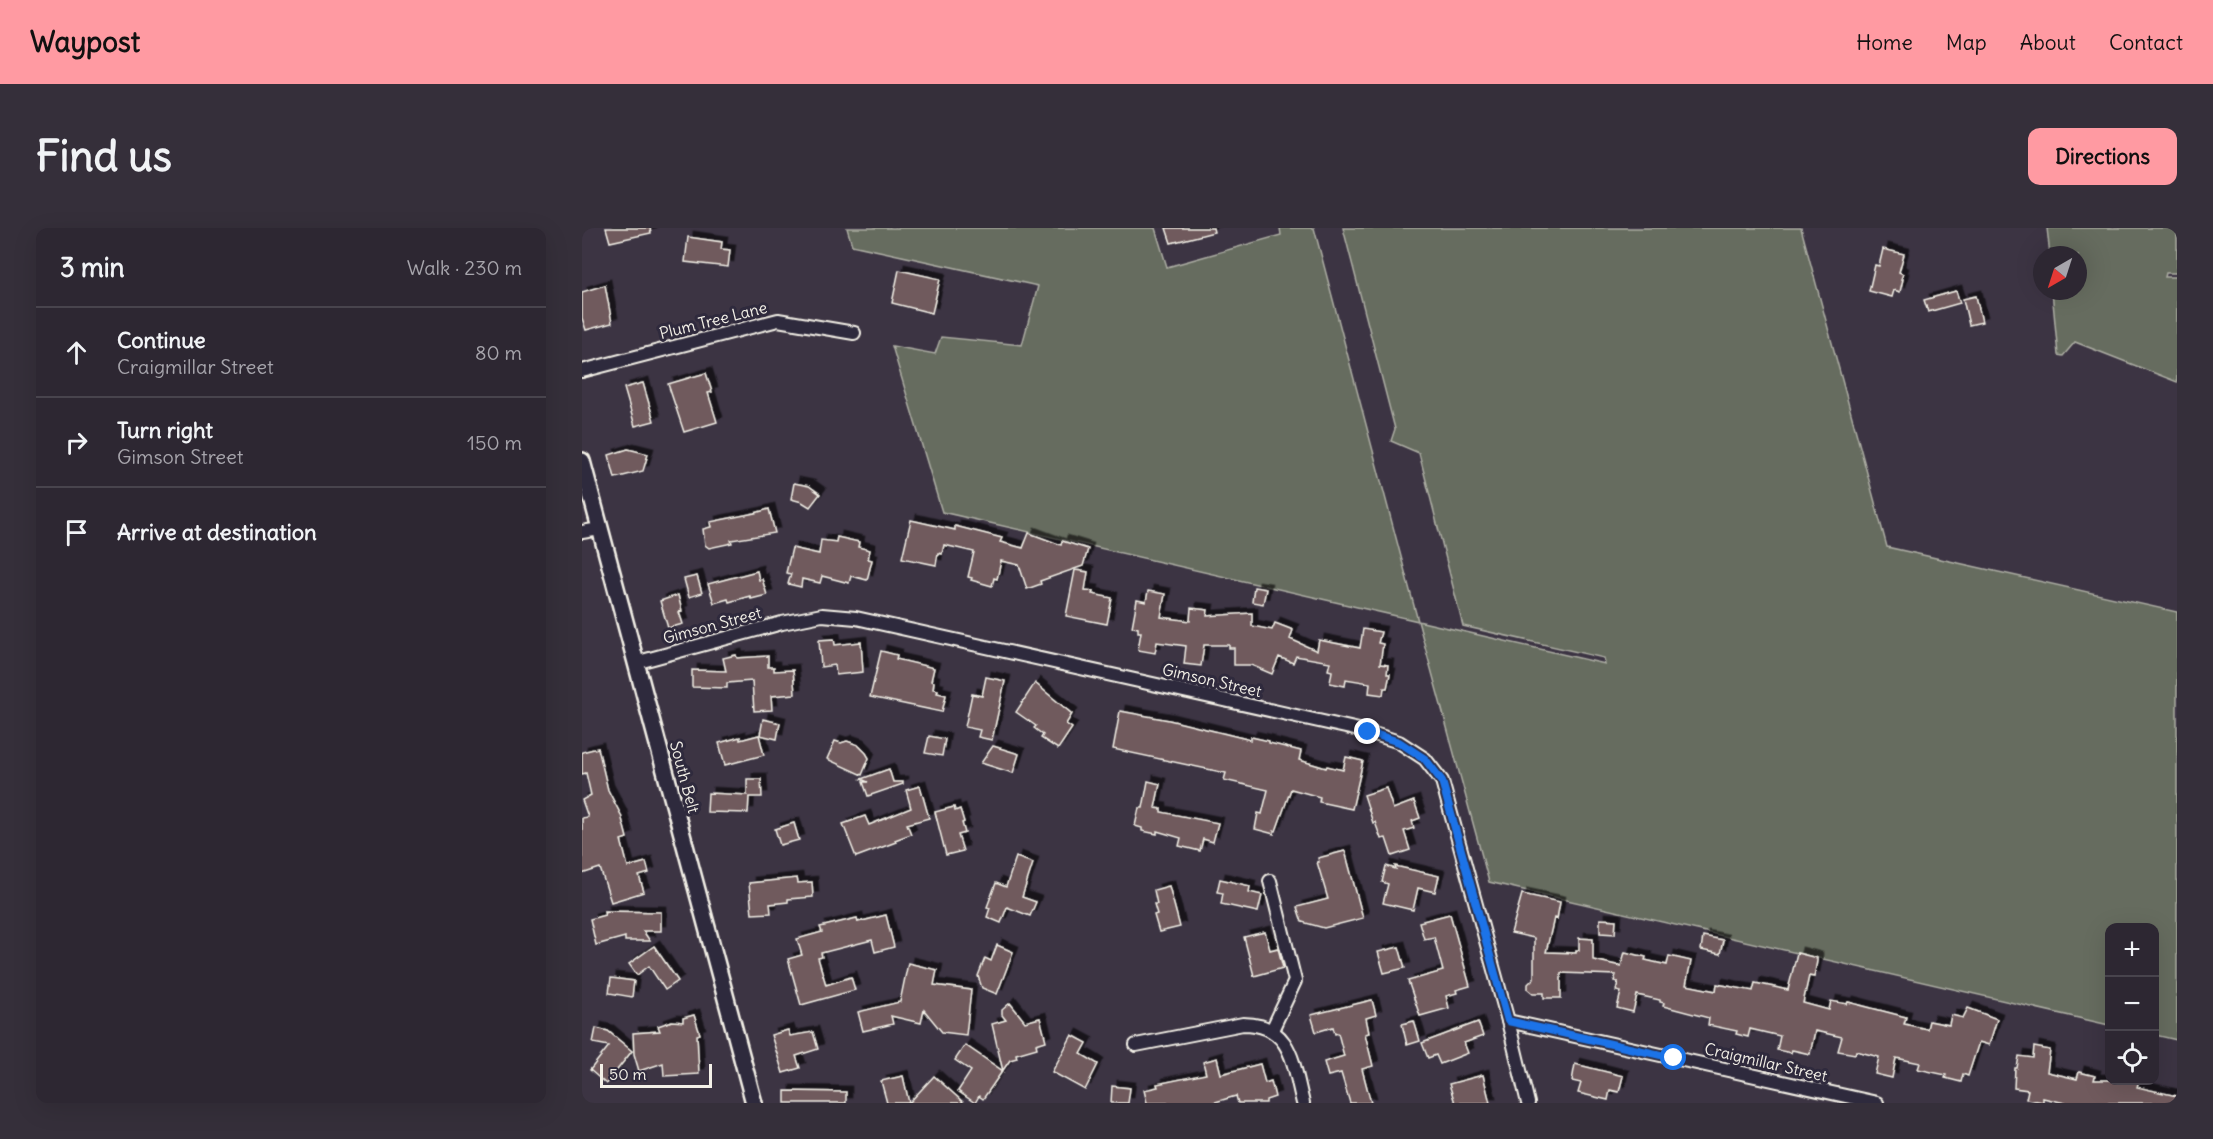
<!DOCTYPE html>
<html lang="en">
<head>
<meta charset="utf-8">
<style>
	body { margin:0; font-family:Delius,sans-serif; background:#352f3a; color:#f1f3f6 }
	.controls { position:absolute; right:18px; bottom:18px; display:grid; overflow:hidden; border-radius:12px; box-shadow:0 6px 24px #0002 }
	.controls button { width:54px; height:54px; display:grid; place-items:center; padding:0; border:0; border-bottom:2px solid #48444d; background:#2d2732; color:#f1f3f6; font:30px sans-serif }
	.compass { position:absolute; left:1451px; top:18px; width:54px; height:54px; border-radius:50%; background:#2d2732; box-shadow:0 6px 24px #0002; rotate:219deg }
	.scale { position:absolute; left:18px; bottom:15px; width:112px; box-sizing:border-box; padding-left:6px; border:3px solid #f4f1e8; border-top:0; font-size:16px; line-height:21px; white-space:nowrap; color:#f4f1e8; -webkit-text-stroke:4px #2f2a3d; paint-order:stroke }
	.stop { position:absolute; width:18px; height:18px; margin:-14px; border:4px solid #1a73e8; border-radius:50%; background:#fff }
	.stop.end { background:#1a73e8; border-color:#fff; box-shadow:0 2px 6px #0008 }
	.list { margin:0; padding:0; list-style:none }
	h2 { display:flex; justify-content:space-between; align-items:center; height:78px; margin:0; padding:0 24px; font-size:26px }
	h2 small { font-size:20px; font-weight:400; color:#a7a5ac }
	.list li { display:grid; grid-template-columns:39px 1fr auto; gap:18px; align-items:center; box-sizing:border-box; height:90px; padding:0 24px; border-top:2px solid #48444d }
	.list b { display:block; font-size:22px; white-space:nowrap }
	.list p { margin:0; font-size:20px; white-space:nowrap; color:#a7a5ac }
	.list em { font-size:20px; font-style:normal; color:#a7a5ac }
	.icon { flex:none; width:33px; height:33px; fill:none; stroke:currentColor; stroke-width:2; stroke-linecap:round; stroke-linejoin:round }
	.map { position:relative; flex:none; width:1595px; height:875px; overflow:hidden; border-radius:12px }
	header { display:flex; align-items:center; gap:36px; box-sizing:border-box; height:84px; padding:0 30px; background:#ff9aa2; color:#111 }
	header strong { font-size:28px }
	nav { display:flex; gap:33px; margin-inline-start:auto; font-size:21px }
	.intro { display:flex; align-items:center; justify-content:space-between; box-sizing:border-box; height:144px; padding:0 36px }
	h1 { margin:0; font-size:42px }
	.button { padding:15px 27px; border-radius:12px; background:#ff9aa2; color:#111; font-size:21px; font-weight:700 }
	main { display:flex; gap:36px; padding:0 36px }
	aside { flex:1; background:#2d2732; border-radius:12px; box-shadow:0 6px 24px #0002 }
	.map>svg:first-child { display:block }
	.green { fill:#666c5f; stroke:#adaea4; stroke-width:1.5 }
	.building { fill:#6f5a5d; stroke:#f4f1e8; stroke-width:1.5; filter:url(#shadow) }
	.lines { fill:none; stroke-linecap:round; stroke-linejoin:round }
	.minor-casing { stroke:#f4f1e8; stroke-width:16 }
	.tertiary-casing { stroke:#f4f1e8; stroke-width:20 }
	.minor { stroke:#2f2a3d; stroke-width:12 }
	.tertiary { stroke:#2f2a3d; stroke-width:15 }
	.route { stroke:#1a73e8; stroke-width:8 }
	.labels { text-anchor:middle; stroke-width:6; stroke-linejoin:round; paint-order:stroke }
	.street-label { font-size:16px; fill:#f4f1e8; stroke:#2f2a3d }
</style>
</head>
<body>
<header>
<strong>Waypost</strong>
<nav><a>Home</a><a>Map</a><a>About</a><a>Contact</a></nav>
</header>
<div class="intro"><h1>Find us</h1><a class="button">Directions</a></div>
<main>
<aside>
<h2>3 min<small>Walk · 230 m</small></h2>
<ul class="list">
<li><svg class="icon" aria-label="ahead" viewBox="0 0 24 24"><path d="M12 20V5M6 11l6-6 6 6"/></svg><div><b>Continue</b><p>Craigmillar Street</p></div><em>80 m</em></li>
<li><svg class="icon" aria-label="right" viewBox="0 0 24 24"><path d="M7 20v-9h11M14 6l5 5-5 5"/></svg><div><b>Turn right</b><p>Gimson Street</p></div><em>150 m</em></li>
<li><svg class="icon" aria-label="arrive" viewBox="0 0 24 24"><path d="M6 21V4h12l-3 4 3 4H6"/></svg><div><b>Arrive at destination</b></div></li>
</ul>
</aside>
<div class="map">
<svg width="1595" height="875" viewBox="0 0 1595 875">
	<defs>
		<filter id="shadow"><feDropShadow dx="5.5" dy="-5.5" stdDeviation="0" flood-color="#0009"/></filter>
	</defs>
	<rect width="100%" height="100%" fill="#3c3443"/>
	<filter id="ink" filterUnits="userSpaceOnUse"><feTurbulence type="fractalNoise" baseFrequency=".0167" numOctaves="2"/><feDisplacementMap in="SourceGraphic" scale="12" xChannelSelector="R" yChannelSelector="G"/><feConvolveMatrix kernelMatrix="1 2 1 2 8 2 1 2 1" color-interpolation-filters="sRGB"/></filter>
	<g filter="url(#ink)">
		<g class="green">
			<path d="M265,0H573L585,39L699,7L698,0H732L836,393L1023,436L1022,430L881,398L837,225L809,213L813,201L761,0H1219L1305,319L1595,384V812L1573,807L1572,700H1528L1527,797L907,654L836,393L360,284L310,118L353,126L359,109L440,117L456,58L270,17Z"/>
			<path d="M1465,0H1595V45H1584L1583,49H1595V154L1493,114L1481,128L1476,127L1470,63H1496V27H1468Z"/>
		</g>
		<g class="building">
			<path d="M24,0H68L69,5L28,14Z"/>
			<path d="M584,0H631L632,4L589,15Z"/>
			<path d="M106,9L140,14L139,21L148,22L146,39L103,34Z"/>
			<path d="M1301,21L1322,26L1317,44L1321,46L1319,51H1321L1318,64L1312,62L1310,69L1287,63L1293,37L1297,38Z"/>
			<path d="M317,42L358,51L350,85L310,75Z"/>
			<path d="M23,57L30,95L4,102L0,90V64Z"/>
			<path d="M1374,63L1378,75L1346,84L1342,72Z"/>
			<path d="M1394,68L1400,94L1387,97L1381,71Z"/>
			<path d="M124,145L130,164L126,165L135,194L102,204L86,156Z"/>
			<path d="M61,155L72,193L53,198L42,160Z"/>
			<path d="M46,221L66,226L61,243L33,250L27,227Z"/>
			<path d="M212,255L227,258L238,266L228,279L220,274L209,271Z"/>
			<path d="M187,281L193,305L149,312L150,315L127,320L123,317L121,301L129,299L128,294L173,285Z"/>
			<path d="M329,292L373,302V298L420,310L418,314L441,320L447,305L479,317L480,313L506,321L501,338L458,353L459,356L445,361L437,337L419,333L415,351L412,350L410,358L389,352L390,350L386,349L392,324L362,317L360,326L356,325L354,337L320,330Z"/>
			<path d="M255,309L277,314L276,319L288,322L286,331L290,332L285,352L269,348L267,355L240,348L238,355L220,351L219,359L206,356L209,346L204,345L210,320L237,326L239,312L254,314Z"/>
			<path d="M493,342L506,344L503,362L511,363L510,366L530,370L525,396L484,388Z"/>
			<path d="M175,343L177,352L180,351L185,367L169,371L168,368L147,374L146,371L132,375L126,356Z"/>
			<path d="M115,348L120,365L107,369L102,351Z"/>
			<path d="M672,359L684,361L681,376L670,374Z"/>
			<path d="M566,363L583,366L579,389L608,393L609,380L626,382L625,388L670,385V398L690,402L693,395L711,402L708,411L735,423L737,412L778,420L781,401L799,404L796,415L801,416L798,436L806,437L805,446H808L805,460H802L801,467L787,465L788,455L764,451L763,458L748,455L750,443L746,442L748,434L714,428L711,435L697,429L690,446L669,437H652V420H647V417H622L619,438L602,436L604,418L575,414L573,425L556,422L559,404H556V400L550,399L555,372L564,374Z"/>
			<path d="M96,367L100,383L97,384L101,396L86,400L78,373Z"/>
			<path d="M252,411L253,417L279,414L281,444L254,447L253,437L239,439L237,412Z"/>
			<path d="M299,423L315,427L314,431L352,440L349,453L352,454L351,461L356,462L355,465L364,467L360,484L288,469Z"/>
			<path d="M154,427L155,430L186,428V439H192V443L211,442L213,466L189,468L190,482L172,483L170,453L145,455V460L110,459V442L144,443L141,430Z"/>
			<path d="M404,449L423,453L410,512L396,509L398,502L383,499L390,466L400,468Z"/>
			<path d="M453,455L490,486L484,496L490,500L476,521L459,510L461,507L452,500L454,498L434,484Z"/>
			<path d="M538,483L587,492L669,512V509L687,513V515L719,523L717,532L744,540L745,538L761,542L764,529L781,533L770,581L737,574L738,569L709,561L694,603H692V606L673,601L676,585L680,586L686,562L642,552L644,545L531,521Z"/>
			<path d="M181,491L198,495L195,511L178,507Z"/>
			<path d="M177,507L182,527L143,537L137,515L158,509V512Z"/>
			<path d="M347,508L363,511L360,528L343,525Z"/>
			<path d="M253,513L259,515L265,513L276,517L284,525L287,530L280,547L245,531Z"/>
			<path d="M411,518L437,526L431,545L399,535Z"/>
			<path d="M16,520L26,562L39,587L45,610L39,612L46,639L64,634L67,645L57,648L62,664L29,674L18,640L0,646V590L6,589L0,572L9,567L4,545L0,546V524Z"/>
			<path d="M307,541L311,554H321V556L286,568L281,554H286L279,551Z"/>
			<path d="M165,551H179L180,569H167L166,585L125,584L126,565L165,567Z"/>
			<path d="M566,553L578,556L573,580L579,581V584L636,595L631,614L621,611L618,623L597,618L599,610L575,603V606L560,603V600L553,598L557,580H561Z"/>
			<path d="M338,558L347,590L325,596L329,606L313,612L314,614L274,629L261,596L283,588L287,597L329,580L324,562Z"/>
			<path d="M804,560L811,581L832,573L838,590L830,593L832,600L822,603L828,622L810,628L804,610L799,611L793,594L791,595L782,567Z"/>
			<path d="M372,579L373,583L378,581L382,594L380,595L383,605L376,607L381,623L364,627L353,584Z"/>
			<path d="M212,595L217,612L198,617L193,601Z"/>
			<path d="M763,623L781,690L742,700L720,694L715,679L746,671L735,634H737L736,630Z"/>
			<path d="M434,629L451,635L440,669L454,674L448,688L425,679L419,695L405,689L408,680L405,679L414,655L424,659Z"/>
			<path d="M804,638L814,641L813,638L857,648L853,664L836,660L831,682L801,675L806,656L800,654Z"/>
			<path d="M215,650L216,655L230,654L231,669L206,671V674L188,676L189,685L170,686L167,655Z"/>
			<path d="M638,651L668,658L667,664L680,667L676,684L639,676L641,665L635,664Z"/>
			<path d="M587,658L598,699L577,704L572,687L575,686L572,676H575L572,662Z"/>
			<path d="M940,666L978,674L975,691L972,690L964,724L994,725V722H997V710L1011,711V732L1039,738L1043,724L1064,729L1063,732L1085,737L1087,728L1109,733L1104,757L1134,763L1135,756L1171,763L1173,755L1206,762L1215,725L1235,730V733L1232,749L1227,748L1221,775L1247,782L1249,773L1265,776L1266,774L1324,789L1322,796L1345,801L1347,793L1367,797L1369,787L1381,790L1386,780L1415,791L1407,817L1397,814L1386,848L1381,846L1379,854L1363,850L1364,847L1336,841L1338,835L1314,830L1310,850L1293,846L1297,829L1274,823L1273,826L1256,823L1260,809L1233,803L1228,826L1210,822L1209,825L1195,822L1198,808L1168,801L1166,809L1154,806L1155,803L1126,797L1127,790L1081,778L1082,775L1078,774V772L1055,767L1051,784L1035,780L1039,764L1034,763L1036,754L1032,753L1034,747L979,745V770H962V765H951L946,761V756L952,750V710L929,705Z"/>
			<path d="M22,683L79,684V703H61L68,713H43V709L14,717L8,691L23,687Z"/>
			<path d="M868,686L888,758L874,762L875,765L864,768L867,780L838,788L826,753L861,743L852,709L842,711L837,694Z"/>
			<path d="M304,687L312,719L293,724L290,712L239,725L240,729L236,730L244,757L269,749L273,762L219,777L206,731L220,727L215,711L240,704L238,699L275,690L276,694Z"/>
			<path d="M1018,691L1034,692L1033,706L1018,705Z"/>
			<path d="M683,704L688,722L696,720L701,740L672,748L662,709Z"/>
			<path d="M1121,708L1141,712L1138,726L1119,722Z"/>
			<path d="M415,717L431,724L415,766L400,760L396,748L403,730L409,733Z"/>
			<path d="M72,718L96,753L83,762L67,738L55,747L47,736Z"/>
			<path d="M817,719L823,740L802,745L796,724Z"/>
			<path d="M326,735L355,742L352,757L389,762L384,807L360,804L342,782L339,795L309,788L311,796L281,803L276,784L318,774Z"/>
			<path d="M29,750L52,753L50,769L27,765Z"/>
			<path d="M790,772L794,787L784,790L787,805L783,806L791,838L780,841L789,875H768L759,845L746,848L742,834L762,828L756,805L753,806L751,799L734,804L729,787Z"/>
			<path d="M428,775L443,794L458,790L464,813L454,816L455,820L434,826L435,830L428,832L401,871L397,868L393,875L376,863L389,843L373,832L383,817L421,843L410,796L424,792L420,787V782Z"/>
			<path d="M112,787L118,806L115,807L117,846L82,848L81,835L57,843L52,826L51,805L78,803L76,798L90,793L101,794V790Z"/>
			<path d="M832,793L838,813L825,817L820,796Z"/>
			<path d="M896,794L901,808L882,815L886,825L858,836L854,827L846,830L840,815Z"/>
			<path d="M14,800L26,803L50,823L24,856L8,842L27,818L11,815Z"/>
			<path d="M206,802L208,808L231,804L236,821L214,828L218,840L201,845L189,807Z"/>
			<path d="M490,807L505,815L499,826L516,836L503,862L470,844Z"/>
			<path d="M1452,819L1468,822L1465,844L1495,851L1497,844L1513,848L1512,852H1557L1555,859L1595,868V875H1483L1461,870V874L1444,871L1446,862L1432,860L1433,840H1435L1437,828L1451,830Z"/>
			<path d="M635,830L639,846L678,836L683,855L689,853L693,869L684,872V875H656L654,868L630,875H565L562,862L576,859L575,856L624,846L621,834Z"/>
			<path d="M993,836L1041,848L1037,864L1028,862L1026,872L996,865L999,855L990,853Z"/>
			<path d="M901,847L908,875H873L867,856Z"/>
			<path d="M321,848L327,875L352,848L382,875H305L299,853Z"/>
			<path d="M530,858L548,860L546,875H529Z"/>
			<path d="M203,863L264,864V875H203Z"/>
		</g>
		<g class="lines">
			<g class="minor-casing">
				<g id="minor">
					<path d="M0,143L196,92L272,105"/>
					<path d="M0,304L18,301"/>
					<path d="M53,435L200,395L240,387L274,390L786,504L817,514L843,531L860,553L926,793L946,875"/>
					<path d="M688,653L713,753L690,802"/>
					<path d="M926,793L1295,875"/>
					<path d="M554,817L661,796C710,796 711,836 721,875"/>
				</g>
			</g>
			<g class="tertiary-casing">
				<path id="tertiary" d="M0,233L172,875"/>
			</g>
			<use href="#minor" class="minor"/>
			<use href="#tertiary" class="tertiary"/>
		</g>
	</g>
	<g class="lines" filter="url(#ink)">
		<path class="route" d="M786,504L817,514L843,531L860,553L926,793L1092,830"/>
	</g>
	<g class="labels">
		<g class="street-label">
			<text transform="translate(131 92) rotate(-14)" y="6">Plum Tree Lane</text>
			<text transform="translate(130 397) rotate(-15)" y="6">Gimson Street</text>
			<text transform="translate(630 452) rotate(13)" y="6">Gimson Street</text>
			<text transform="translate(103 549) rotate(75)" y="6">South Belt</text>
			<text transform="translate(1184 834) rotate(13)" y="6">Craigmillar Street</text>
		</g>
	</g>
</svg>
<div class="controls">
<button>+</button>
<button>−</button>
<button><svg class="icon" aria-label="locate" viewBox="0 0 24 24"><circle cx="12" cy="12" r="6"/><path d="M12 2v4M12 18v4M2 12h4M18 12h4"/></svg></button>
</div>
<svg class="compass" viewBox="-18 -18 36 36"><path d="M0-13l5 13h-10z" fill="#e53935"/><path d="M0 13l5-13h-10z" fill="#a7a5ac"/></svg>
<div class="scale">50 m</div>
<div class="stop" style="left:1092px;top:830px"></div>
<div class="stop end" style="left:786px;top:504px"></div>
</div>
</main>
</body>
</html>
